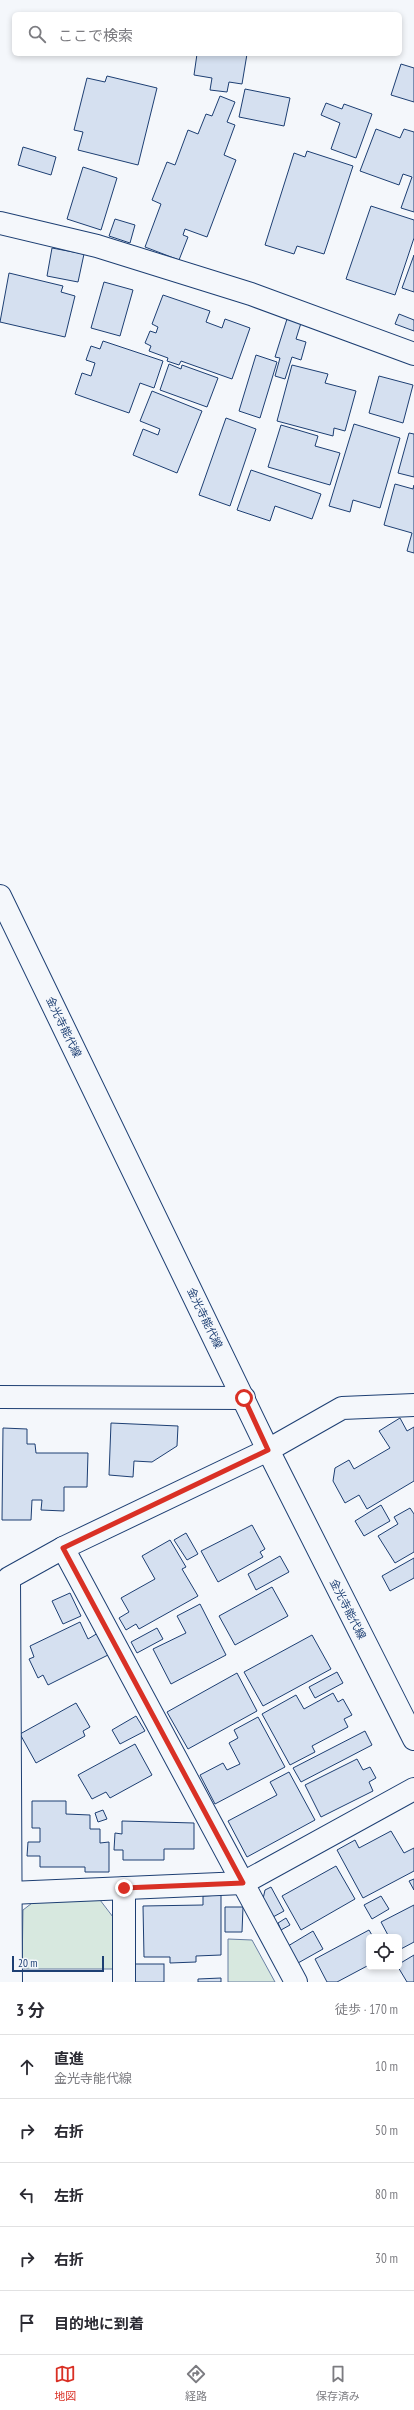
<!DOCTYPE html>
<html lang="ja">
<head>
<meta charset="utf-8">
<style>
	body { margin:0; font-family:"PT Sans Narrow","Noto Sans JP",sans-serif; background:#f2f2f3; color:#2b2b33 }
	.controls { position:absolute; right:12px; bottom:12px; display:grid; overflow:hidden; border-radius:6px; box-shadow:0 2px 6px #0003 }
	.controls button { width:36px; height:36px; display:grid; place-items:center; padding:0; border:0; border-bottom:1px solid #e1e1e2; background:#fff; color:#2b2b33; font:20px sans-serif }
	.scale { position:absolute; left:12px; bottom:10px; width:92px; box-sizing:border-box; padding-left:4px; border:2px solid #1d3f73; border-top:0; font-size:11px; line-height:14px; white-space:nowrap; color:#1d3f73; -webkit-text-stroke:3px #f4f7fb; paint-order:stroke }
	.stop { position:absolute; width:12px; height:12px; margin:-9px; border:3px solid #d93025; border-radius:50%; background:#fff }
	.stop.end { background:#d93025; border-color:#fff; box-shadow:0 1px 4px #0008 }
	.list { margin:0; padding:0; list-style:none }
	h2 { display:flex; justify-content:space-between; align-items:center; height:52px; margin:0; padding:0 16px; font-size:17px }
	h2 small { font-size:13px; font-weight:400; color:#7c7c81 }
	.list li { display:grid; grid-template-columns:26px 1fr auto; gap:12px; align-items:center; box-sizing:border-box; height:64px; padding:0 16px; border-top:1px solid #e1e1e2 }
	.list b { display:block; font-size:15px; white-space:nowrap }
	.list p { margin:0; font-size:13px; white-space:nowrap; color:#7c7c81 }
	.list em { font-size:13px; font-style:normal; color:#7c7c81 }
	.icon { flex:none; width:22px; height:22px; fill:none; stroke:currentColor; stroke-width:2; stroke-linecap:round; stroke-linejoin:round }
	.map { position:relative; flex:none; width:414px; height:1982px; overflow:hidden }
	.search { position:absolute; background:#fff; box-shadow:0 2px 6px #0003; left:12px; right:12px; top:12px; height:44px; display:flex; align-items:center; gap:10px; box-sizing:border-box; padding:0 14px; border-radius:6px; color:#7c7c81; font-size:15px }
	.sheet { height:372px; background:#fff }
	nav { display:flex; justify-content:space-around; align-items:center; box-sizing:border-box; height:56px; border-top:1px solid #e1e1e2; background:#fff; font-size:11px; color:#7c7c81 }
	nav a { display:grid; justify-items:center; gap:2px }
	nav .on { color:#d93025 }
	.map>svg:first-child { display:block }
	.green { fill:#d7e8df; stroke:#687fa3 }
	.building { fill:#d5e0f0; stroke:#1d3f73 }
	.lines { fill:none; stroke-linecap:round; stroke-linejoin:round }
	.minor-casing { stroke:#1d3f73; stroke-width:24 }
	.secondary-casing { stroke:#1d3f73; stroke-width:24 }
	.minor { stroke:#f4f7fb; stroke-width:22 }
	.secondary { stroke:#f4f7fb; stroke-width:22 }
	.route { stroke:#d93025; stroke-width:5 }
	.labels { text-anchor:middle; stroke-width:3; stroke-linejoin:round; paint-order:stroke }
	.street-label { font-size:11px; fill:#1d3f73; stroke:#f4f7fb }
</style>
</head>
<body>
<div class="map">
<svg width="414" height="1982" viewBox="0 0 414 1982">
	<rect width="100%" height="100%" fill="#f4f7fb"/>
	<g class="green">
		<path d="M36,1900H100L113,1917V1969H22L23,1910Z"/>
		<path d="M228,1939L252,1940L275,1982H228Z"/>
	</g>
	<g class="building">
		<path d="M197,54H247L242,84L229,82L227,92L210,90L212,78L194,75Z"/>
		<path d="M401,64L414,68V102L391,95Z"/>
		<path d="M107,76L157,88L138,165L78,150L83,132L74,130L87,78L105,82Z"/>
		<path d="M245,89L290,98L284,126L239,117Z"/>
		<path d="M220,96L235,102L227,122L235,125L224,155L236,160L207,237L185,229L183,235L188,237L179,260L145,247L161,204L152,200L167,162L175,165L188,130L198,134L206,114L212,116Z"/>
		<path d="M326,103L342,109L344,104L372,114L356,158L331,149L340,123L321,115Z"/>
		<path d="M376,129L400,138L404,129L414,132V212L401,208L412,177L403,174L399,185L360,171Z"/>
		<path d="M23,147L56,157L51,175L18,165Z"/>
		<path d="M307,151L353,166L324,254L297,246L294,254L265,245L294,153L305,157Z"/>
		<path d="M83,167L117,178L101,230L67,219Z"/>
		<path d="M371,206L414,220V238L395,295L346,279Z"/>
		<path d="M115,219L135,225L130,243L109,236Z"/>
		<path d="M52,248L84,254L78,282L47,276Z"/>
		<path d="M414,255V292L402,288Z"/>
		<path d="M9,273L63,286L61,292L75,296L65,337L0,322Z"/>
		<path d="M104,282L133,290L120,336L91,328Z"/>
		<path d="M163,295L210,311L206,322L222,328L225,319L250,328L232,379L181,361L179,365L167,361L168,358L149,351L151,346L145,343L150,331L156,333L158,327L152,324Z"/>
		<path d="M399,314L414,320V331L395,324Z"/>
		<path d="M287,319L301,323L296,339L306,342L301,360L292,357L285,379L275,376L280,358L275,357Z"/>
		<path d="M103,341L163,361L154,388L140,383L129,413L75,394L82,373L91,376L95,363L86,360L91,346L100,349Z"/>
		<path d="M256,355L277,362L260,418L239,411Z"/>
		<path d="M169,364L181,369L182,365L218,378L207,407L160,390Z"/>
		<path d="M292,365L328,374L325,383L356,391L345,431L334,428L333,436L277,421Z"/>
		<path d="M379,376L413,385L403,423L369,413Z"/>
		<path d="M152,391L202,411L177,473L133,455L143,429L158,435L160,429L140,421Z"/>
		<path d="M226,418L256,429L230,506L199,495Z"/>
		<path d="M354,424L400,438L380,508L353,500L350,512L329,506Z"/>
		<path d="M281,425L318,436L315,446L340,453L330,485L268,467Z"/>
		<path d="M409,433L414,434V477L398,473Z"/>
		<path d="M251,470L321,494L312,519L275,506L270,521L237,510Z"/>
		<path d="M395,484L413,489L414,485V553L407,551L412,533L384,525Z"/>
		<path d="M400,1418L407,1431L414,1427V1481L367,1509L359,1495L345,1503L333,1481L335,1468L349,1460L354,1469L390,1448L379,1431Z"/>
		<path d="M111,1423L178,1426L177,1446L152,1462L134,1461L133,1477L109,1475Z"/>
		<path d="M3,1428L27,1429V1444H35L36,1453H88L87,1487H64V1511L41,1510L42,1500H32L31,1520H2Z"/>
		<path d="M381,1505L390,1521L364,1536L355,1521Z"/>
		<path d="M410,1508L414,1514V1552L395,1563L378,1536L398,1524L394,1517Z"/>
		<path d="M252,1525L265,1549L260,1552L263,1557L218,1582L201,1551Z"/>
		<path d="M186,1533L198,1554L187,1560L174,1540Z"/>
		<path d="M170,1540L186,1567L182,1569L198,1596L139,1629L136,1624L126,1630L119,1618L129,1612L121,1598L155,1579L142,1556Z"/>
		<path d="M280,1556L289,1572L256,1590L248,1574Z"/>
		<path d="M414,1558V1578L390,1591L382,1576Z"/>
		<path d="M272,1587L288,1616L235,1645L219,1616Z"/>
		<path d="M70,1593L81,1616L63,1624L52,1601Z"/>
		<path d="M200,1604L226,1655L171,1684L153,1649L186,1633L177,1616Z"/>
		<path d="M80,1622L88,1639L98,1633L108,1655L48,1685L43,1675L38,1678L29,1659L34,1657L30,1646Z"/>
		<path d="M157,1628L163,1639L137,1653L131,1642Z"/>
		<path d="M312,1635L331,1669L263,1706L244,1672Z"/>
		<path d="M337,1672L343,1683L315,1698L309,1687Z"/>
		<path d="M237,1673L257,1711L188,1749L167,1712Z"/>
		<path d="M333,1693L338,1702L343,1699L352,1715L344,1719L348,1727L312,1746L315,1752L290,1765L262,1714L296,1695L304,1709Z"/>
		<path d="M76,1703L90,1727L83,1731L85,1736L36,1763L20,1734Z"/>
		<path d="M136,1716L145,1731L120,1744L112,1730Z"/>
		<path d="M258,1717L285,1767L215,1804L200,1775L223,1763L227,1770L240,1764L229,1743L238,1738L234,1730Z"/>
		<path d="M365,1731L372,1745L301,1782L293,1768Z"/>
		<path d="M135,1744L152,1775L110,1798L106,1792L92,1799L78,1775Z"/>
		<path d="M357,1759L363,1770L370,1767L376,1778L369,1782L373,1791L321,1817L305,1785Z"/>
		<path d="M289,1772L315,1820L247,1857L228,1821L277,1795L270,1782Z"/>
		<path d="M32,1801H66V1814L90,1815V1829H100V1843L109,1842V1872H85V1867H40V1856H27L28,1842H40V1828H32Z"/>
		<path d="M103,1810L107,1819L98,1822L95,1813Z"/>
		<path d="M122,1821L194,1823V1849H164V1860H123V1850H114L115,1833L122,1834Z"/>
		<path d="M391,1831L404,1853L414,1848V1871L363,1898L337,1850L355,1840L359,1848Z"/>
		<path d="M336,1866L355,1899L301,1930L282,1896Z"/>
		<path d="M414,1879V1890L409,1881Z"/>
		<path d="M271,1887L284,1911L273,1917L263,1899L265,1890Z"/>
		<path d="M221,1895V1955L196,1956V1962L170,1963V1957H144L143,1906L203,1905V1896Z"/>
		<path d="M381,1896L389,1909L372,1919L364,1905Z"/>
		<path d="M414,1905V1942L399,1950V1937H389L381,1922Z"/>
		<path d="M225,1907H243L242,1932H225Z"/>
		<path d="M286,1918L290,1925L281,1930L278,1923Z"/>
		<path d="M369,1930L373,1937H369V1965L337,1982H327L315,1959Z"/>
		<path d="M313,1931L323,1949L298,1963L288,1946Z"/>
		<path d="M414,1955V1982H407L398,1967L399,1964Z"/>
		<rect x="132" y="1964" width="32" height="18"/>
		<path d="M221,1978V1982H198V1979Z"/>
	</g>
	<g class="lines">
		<g class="minor-casing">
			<g id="minor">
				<path d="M0,223L97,246L251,294L414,354"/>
				<path d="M0,1397L244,1398"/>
				<path d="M63,1548L296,1982"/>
				<path d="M124,1888V1982"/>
				<path d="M10,1893L243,1883L414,1789"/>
				<path d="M11,1982L9,1578L63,1548L268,1450L342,1408L414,1405"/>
			</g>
		</g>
		<g class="secondary-casing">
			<path id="secondary" d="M0,896L268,1450L414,1739"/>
		</g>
		<use href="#minor" class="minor"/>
		<use href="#secondary" class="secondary"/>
	</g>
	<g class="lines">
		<path class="route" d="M124,1888L243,1883L63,1548L268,1450L244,1398"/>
	</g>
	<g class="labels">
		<g class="street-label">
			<text transform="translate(64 1027) rotate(64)" y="4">金光寺能代線</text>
			<text transform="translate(205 1318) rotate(64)" y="4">金光寺能代線</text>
			<text transform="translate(348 1609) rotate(63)" y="4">金光寺能代線</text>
		</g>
	</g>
</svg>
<div class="controls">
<button><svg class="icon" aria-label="locate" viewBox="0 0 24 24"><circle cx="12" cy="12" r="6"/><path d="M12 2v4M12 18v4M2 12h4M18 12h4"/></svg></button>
</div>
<div class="scale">20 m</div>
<div class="stop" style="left:244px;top:1398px"></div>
<div class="stop end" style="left:124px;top:1888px"></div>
<div class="search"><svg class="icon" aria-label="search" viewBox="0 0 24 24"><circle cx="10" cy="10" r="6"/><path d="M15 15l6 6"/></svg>ここで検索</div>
</div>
<section class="sheet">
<h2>3 分<small>徒歩 · 170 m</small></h2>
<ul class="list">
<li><svg class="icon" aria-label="ahead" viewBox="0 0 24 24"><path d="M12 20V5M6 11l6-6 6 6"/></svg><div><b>直進</b><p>金光寺能代線</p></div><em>10 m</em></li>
<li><svg class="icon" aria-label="right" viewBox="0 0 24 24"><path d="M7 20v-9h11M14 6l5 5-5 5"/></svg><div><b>右折</b></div><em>50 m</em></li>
<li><svg class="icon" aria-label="left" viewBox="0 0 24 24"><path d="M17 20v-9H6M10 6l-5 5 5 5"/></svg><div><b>左折</b></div><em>80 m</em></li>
<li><svg class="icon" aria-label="right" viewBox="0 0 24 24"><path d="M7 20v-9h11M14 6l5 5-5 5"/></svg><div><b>右折</b></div><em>30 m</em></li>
<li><svg class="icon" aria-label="arrive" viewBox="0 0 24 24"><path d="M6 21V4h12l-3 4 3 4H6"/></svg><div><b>目的地に到着</b></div></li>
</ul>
</section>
<nav>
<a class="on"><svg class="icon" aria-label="map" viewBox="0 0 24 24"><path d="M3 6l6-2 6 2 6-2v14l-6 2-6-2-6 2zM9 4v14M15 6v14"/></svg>地図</a>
<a><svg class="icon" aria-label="directions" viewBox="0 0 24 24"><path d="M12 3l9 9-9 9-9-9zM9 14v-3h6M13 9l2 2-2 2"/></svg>経路</a>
<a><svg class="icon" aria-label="saved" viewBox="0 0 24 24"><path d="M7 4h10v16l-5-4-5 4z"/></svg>保存済み</a>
</nav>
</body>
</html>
